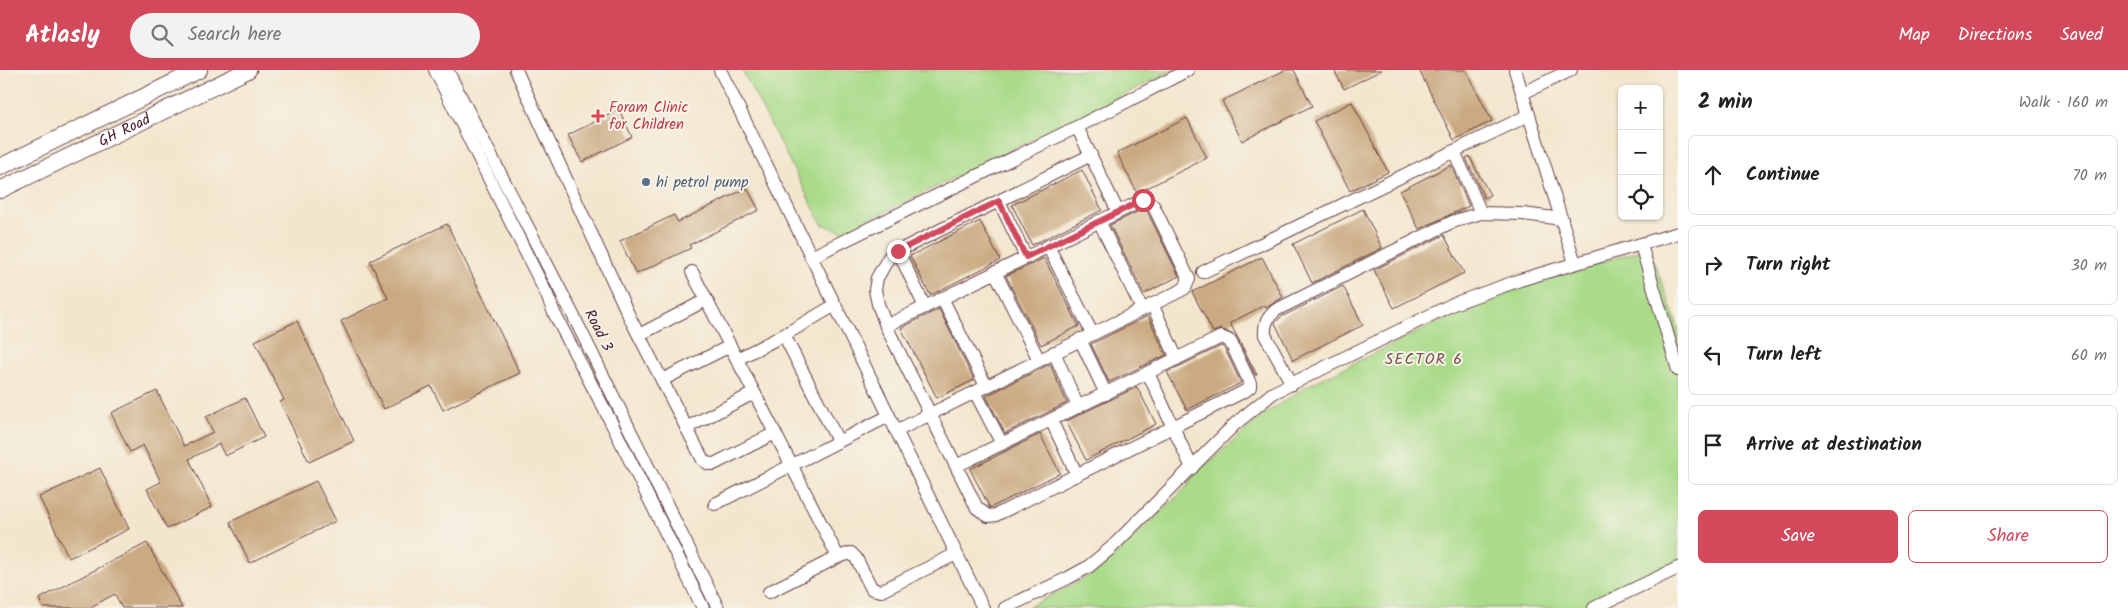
<!DOCTYPE html>
<html lang="en">
<head>
<meta charset="utf-8">
<style>
	body { margin:0; font-family:Kalam,sans-serif; background:#f2f2f2; color:#222 }
	.controls { position:absolute; right:15px; top:15px; display:grid; overflow:hidden; border-radius:8px; box-shadow:0 1px 4px #0004 }
	.controls button { width:45px; height:45px; display:grid; place-items:center; padding:0; border:0; border-bottom:1px solid #e0e0e0; background:#fff; color:#222; font:25px sans-serif }
	.stop { position:absolute; width:15px; height:15px; margin:-11px; border:4px solid #d1495b; border-radius:50%; background:#fff }
	.stop.end { background:#d1495b; border-color:#fff; box-shadow:0 1px 5px #0008 }
	.list { margin:0; padding:0; list-style:none }
	h2 { display:flex; justify-content:space-between; align-items:center; height:65px; margin:0; padding:0 20px; font-size:21px }
	h2 small { font-size:16px; font-weight:400; color:#767676 }
	.list li { display:grid; grid-template-columns:32px 1fr auto; gap:15px; align-items:center; box-sizing:border-box; height:80px; margin:0 10px 10px; padding:0 10px; border:1px solid #e0e0e0; border-radius:8px }
	.list b { display:block; font-size:19px; white-space:nowrap }
	.list em { font-size:16px; font-style:normal; color:#767676 }
	.actions { display:flex; gap:10px; padding:15px 20px }
	.actions a { flex:1; padding:11px 0; border:1px solid #d1495b; border-radius:8px; text-align:center; font-size:18px; color:#d1495b }
	.actions .main { background:#d1495b; color:#fff }
	.icon { flex:none; width:28px; height:28px; fill:none; stroke:currentColor; stroke-width:2; stroke-linecap:round; stroke-linejoin:round }
	.map { position:relative; flex:none; width:1678px; height:538px; overflow:hidden }
	header { display:flex; align-items:center; gap:30px; box-sizing:border-box; height:70px; padding:0 25px; background:#d1495b; color:#fff }
	header strong { font-size:24px }
	nav { display:flex; gap:28px; margin-inline-start:auto; font-size:18px }
	.search { width:350px; height:45px; background:#f2f2f2; display:flex; align-items:center; gap:12px; box-sizing:border-box; padding:0 18px; border-radius:28px; color:#767676; font-size:19px }
	main { display:flex }
	aside { flex:1; background:#fff }
	.map>svg:first-child { display:block }
	.green { fill:#a9db89; stroke:#7a7d5a }
	.building { fill:#caaa82 }
	.lines { fill:none; stroke-linecap:round; stroke-linejoin:round }
	.minor-casing { stroke:#633d43; stroke-width:14 }
	.major-casing { stroke:#633d43; stroke-width:18 }
	.minor { stroke:#fff; stroke-width:12 }
	.major { stroke:#fff; stroke-width:16 }
	.route { stroke:#d1495b; stroke-width:6 }
	.health-dot { fill:#e0444e; stroke:#f7f3e8; stroke-width:2 }
	.service-dot { fill:#5c6f8a; stroke:#f7f3e8; stroke-width:2 }
	.labels { text-anchor:middle; stroke-width:4; stroke-linejoin:round; paint-order:stroke }
	.health-label { font-size:15px; fill:#be3a42; stroke:#f7f3e8; text-anchor:start }
	.street-label { font-size:15px; fill:#4a1f2b; stroke:#f7f3e8 }
	.service-label { font-size:15px; fill:#4e5e75; stroke:#f7f3e8; text-anchor:start }
	.neighbourhood-label { font-size:16px; letter-spacing:1px; fill:#775049; stroke:#f7f3e8 }
</style>
</head>
<body>
<header>
<strong>Atlasly</strong>
<div class="search"><svg class="icon" aria-label="search" viewBox="0 0 24 24"><circle cx="10" cy="10" r="6"/><path d="M15 15l6 6"/></svg>Search here</div>
<nav><a>Map</a><a>Directions</a><a>Saved</a></nav>
</header>
<main>
<div class="map">
<svg width="1678" height="538" viewBox="0 0 1678 538">
	<rect width="100%" height="100%" fill="#f7f3e8"/>
	<filter id="ink" filterUnits="userSpaceOnUse"><feTurbulence type="fractalNoise" baseFrequency=".02" numOctaves="2"/><feDisplacementMap in="SourceGraphic" scale="10" xChannelSelector="R" yChannelSelector="G"/><feConvolveMatrix kernelMatrix="1 2 1 2 8 2 1 2 1" color-interpolation-filters="sRGB"/></filter>
	<filter id="wash" filterUnits="userSpaceOnUse"><feTurbulence type="fractalNoise" baseFrequency=".0096" numOctaves="4" result="noise"/><feDisplacementMap in="SourceGraphic" scale="20" xChannelSelector="R" yChannelSelector="G"/><feGaussianBlur stdDeviation="1.12" result="paint"/><feColorMatrix in="noise" values="0 0 0 0 0 0 0 0 0 0 0 0 0 0 0 0 0 1.4 0 .05"/><feComposite in="paint" operator="in"/></filter>
	<g filter="url(#wash)">
		<rect width="100%" height="100%" fill="#f3e6ce"/>
		<g class="green">
			<path d="M742,0H1174L844,162L822,154Z"/>
			<path d="M1641,180L1650,181L1678,257V490L1581,538H1027L1100,500L1186,418L1195,404L1265,344L1309,315L1488,228Z"/>
		</g>
		<g id="blocks">
			<g class="building">
				<path d="M1285,0H1294L1312,36L1242,71L1222,31Z"/>
				<path d="M1334,0H1382L1344,19Z"/>
				<path d="M1419,0H1466L1492,51L1454,70Z"/>
				<path d="M1352,32L1388,102L1350,121L1314,51Z"/>
				<path d="M619,40L632,67L582,92L568,65Z"/>
				<path d="M1187,48L1207,88L1137,123L1117,83Z"/>
				<path d="M1469,86L1490,125L1484,128L1466,88Z"/>
				<path d="M1451,95L1469,136L1419,159L1400,121Z"/>
				<path d="M1082,100L1102,140L1032,175L1012,135Z"/>
				<path d="M747,118L759,140L689,175L691,178L636,204L620,171L674,145L678,152Z"/>
				<path d="M1143,139L1147,141L1179,206L1144,224L1110,155Z"/>
				<path d="M1363,139L1382,178L1312,213L1293,174Z"/>
				<path d="M980,151L1000,190L930,225L910,186Z"/>
				<path d="M447,154L520,303L443,340L431,316L384,339L341,251L388,228L370,191Z"/>
				<path d="M1444,165L1464,203L1394,238L1374,200Z"/>
				<path d="M1262,187L1283,227L1266,238L1265,235L1230,253L1257,305H1255L1237,267L1221,259L1213,262L1192,222Z"/>
				<path d="M1044,188L1079,256L1041,275L1006,206Z"/>
				<path d="M1343,216L1363,255L1293,290L1275,253L1281,247Z"/>
				<path d="M939,239L974,310L937,328L901,258Z"/>
				<path d="M1148,246L1166,285L1109,312L1091,274Z"/>
				<path d="M297,251L354,371L309,392L280,332L284,330L255,271Z"/>
				<path d="M1221,276L1224,277L1241,313L1187,340L1167,302Z"/>
				<path d="M1050,294L1067,333L1005,363L986,326Z"/>
				<path d="M1137,317L1156,354L1086,390L1066,351Z"/>
				<path d="M157,321L184,376L213,362L206,347L245,328L264,367L225,386L219,374L189,389L212,437L167,459L147,419L161,412L143,375L130,382L111,343Z"/>
				<path d="M1040,364L1060,403L990,438L970,399Z"/>
				<path d="M100,398L129,459L69,488L39,427Z"/>
				<path d="M316,411L336,451L250,493L230,452Z"/>
				<path d="M147,473L182,538H122L115,524L89,538H43L39,529Z"/>
			</g>
		</g>
	</g>
	<g filter="url(#ink)">
		<use href="#blocks" fill-opacity="0" stroke="#633d43" stroke-width="1"/>
		<g class="lines">
			<g class="minor-casing">
				<g id="minor">
					<path d="M435,0L547,225L554,243L610,350L703,538"/>
					<path d="M447,0L573,245L718,538"/>
					<path d="M516,0L630,248L703,390L709,394H714L775,363L692,202"/>
					<path d="M720,0L983,538"/>
					<path d="M1515,0L1575,193"/>
					<path d="M1523,23L1571,0"/>
					<path d="M1077,57L1118,142"/>
					<path d="M1454,81L1481,143"/>
					<path d="M999,131L1026,187"/>
					<path d="M1099,151L1142,239"/>
					<path d="M1641,175L1678,300"/>
					<path d="M1048,176L1092,263"/>
					<path d="M898,181L925,237"/>
					<path d="M811,187L1077,57L1188,0"/>
					<path d="M995,202L1039,290"/>
					<path d="M1203,202L1529,45"/>
					<path d="M942,228L986,316"/>
					<path d="M1152,234L1177,289"/>
					<path d="M886,256L1143,130L1153,135L1189,209L1185,218L1180,221L896,361"/>
					<path d="M639,265L706,230"/>
					<path d="M784,265L838,371"/>
					<path d="M1080,269L1106,324"/>
					<path d="M1054,282L1078,337"/>
					<path d="M737,289L784,265L835,235"/>
					<path d="M1148,303L1192,398"/>
					<path d="M662,310L730,276"/>
					<path d="M1292,314L1265,265C1264,254 1267,248 1276,240L1452,152L1481,143L1523,144L1562,149"/>
					<path d="M975,322L1002,374"/>
					<path d="M1051,350L1077,405"/>
					<path d="M686,358L754,323"/>
					<path d="M775,363L838,487L851,483L856,488L872,519L881,521L956,484"/>
					<path d="M956,396L1221,267L1230,271L1250,313V317L1245,321L996,445L988,446L977,438L886,256L878,234L875,220L877,208L889,187L898,181L1091,85"/>
					<path d="M715,434L889,346"/>
					<path d="M769,522L838,487"/>
					<path d="M1005,538L1068,508L1088,497L1111,478L1235,354L1273,323L1453,234L1520,210L1678,163"/>
					<path d="M1594,538L1678,498"/>
				</g>
			</g>
			<g class="major-casing">
				<g id="major">
					<path d="M0,97L199,0"/>
					<path id="s1" d="M0,120L248,0"/>
				</g>
			</g>
			<use href="#minor" class="minor"/>
			<use href="#major" class="major"/>
		</g>
	</g>
	<g class="lines" filter="url(#ink)">
		<path class="route" d="M898,181L999,131L1026,187L1143,130"/>
	</g>
	<path class="health-dot" d="M595.5 38.5h5v5h5v5h-5v5h-5v-5h-5v-5h5z"/>
	<circle class="service-dot" cx="646" cy="112" r="5"/>
	<g class="labels">
		<g class="health-label">
			<text x="609" y="42">Foram Clinic<tspan x="609" dy="17">for Children</tspan></text>
		</g>
		<g class="street-label">
			<text dy="5" stroke="none"><textPath href="#s1" startOffset="138">GH Road</textPath></text>
			<text transform="translate(599 260) rotate(63)" y="5">Road 3</text>
		</g>
		<g class="service-label">
			<text x="656" y="117">hi petrol pump</text>
		</g>
		<g class="neighbourhood-label">
			<text x="1424" y="294">SECTOR 6</text>
		</g>
	</g>
</svg>
<div class="controls">
<button>+</button>
<button>−</button>
<button><svg class="icon" aria-label="locate" viewBox="0 0 24 24"><circle cx="12" cy="12" r="6"/><path d="M12 2v4M12 18v4M2 12h4M18 12h4"/></svg></button>
</div>
<div class="stop" style="left:1143px;top:130px"></div>
<div class="stop end" style="left:898px;top:181px"></div>
</div>
<aside>
<h2>2 min<small>Walk · 160 m</small></h2>
<ul class="list">
<li><svg class="icon" aria-label="ahead" viewBox="0 0 24 24"><path d="M12 20V5M6 11l6-6 6 6"/></svg><div><b>Continue</b></div><em>70 m</em></li>
<li><svg class="icon" aria-label="right" viewBox="0 0 24 24"><path d="M7 20v-9h11M14 6l5 5-5 5"/></svg><div><b>Turn right</b></div><em>30 m</em></li>
<li><svg class="icon" aria-label="left" viewBox="0 0 24 24"><path d="M17 20v-9H6M10 6l-5 5 5 5"/></svg><div><b>Turn left</b></div><em>60 m</em></li>
<li><svg class="icon" aria-label="arrive" viewBox="0 0 24 24"><path d="M6 21V4h12l-3 4 3 4H6"/></svg><div><b>Arrive at destination</b></div></li>
</ul>
<div class="actions"><a class="main">Save</a><a>Share</a></div>
</aside>
</main>
</body>
</html>
